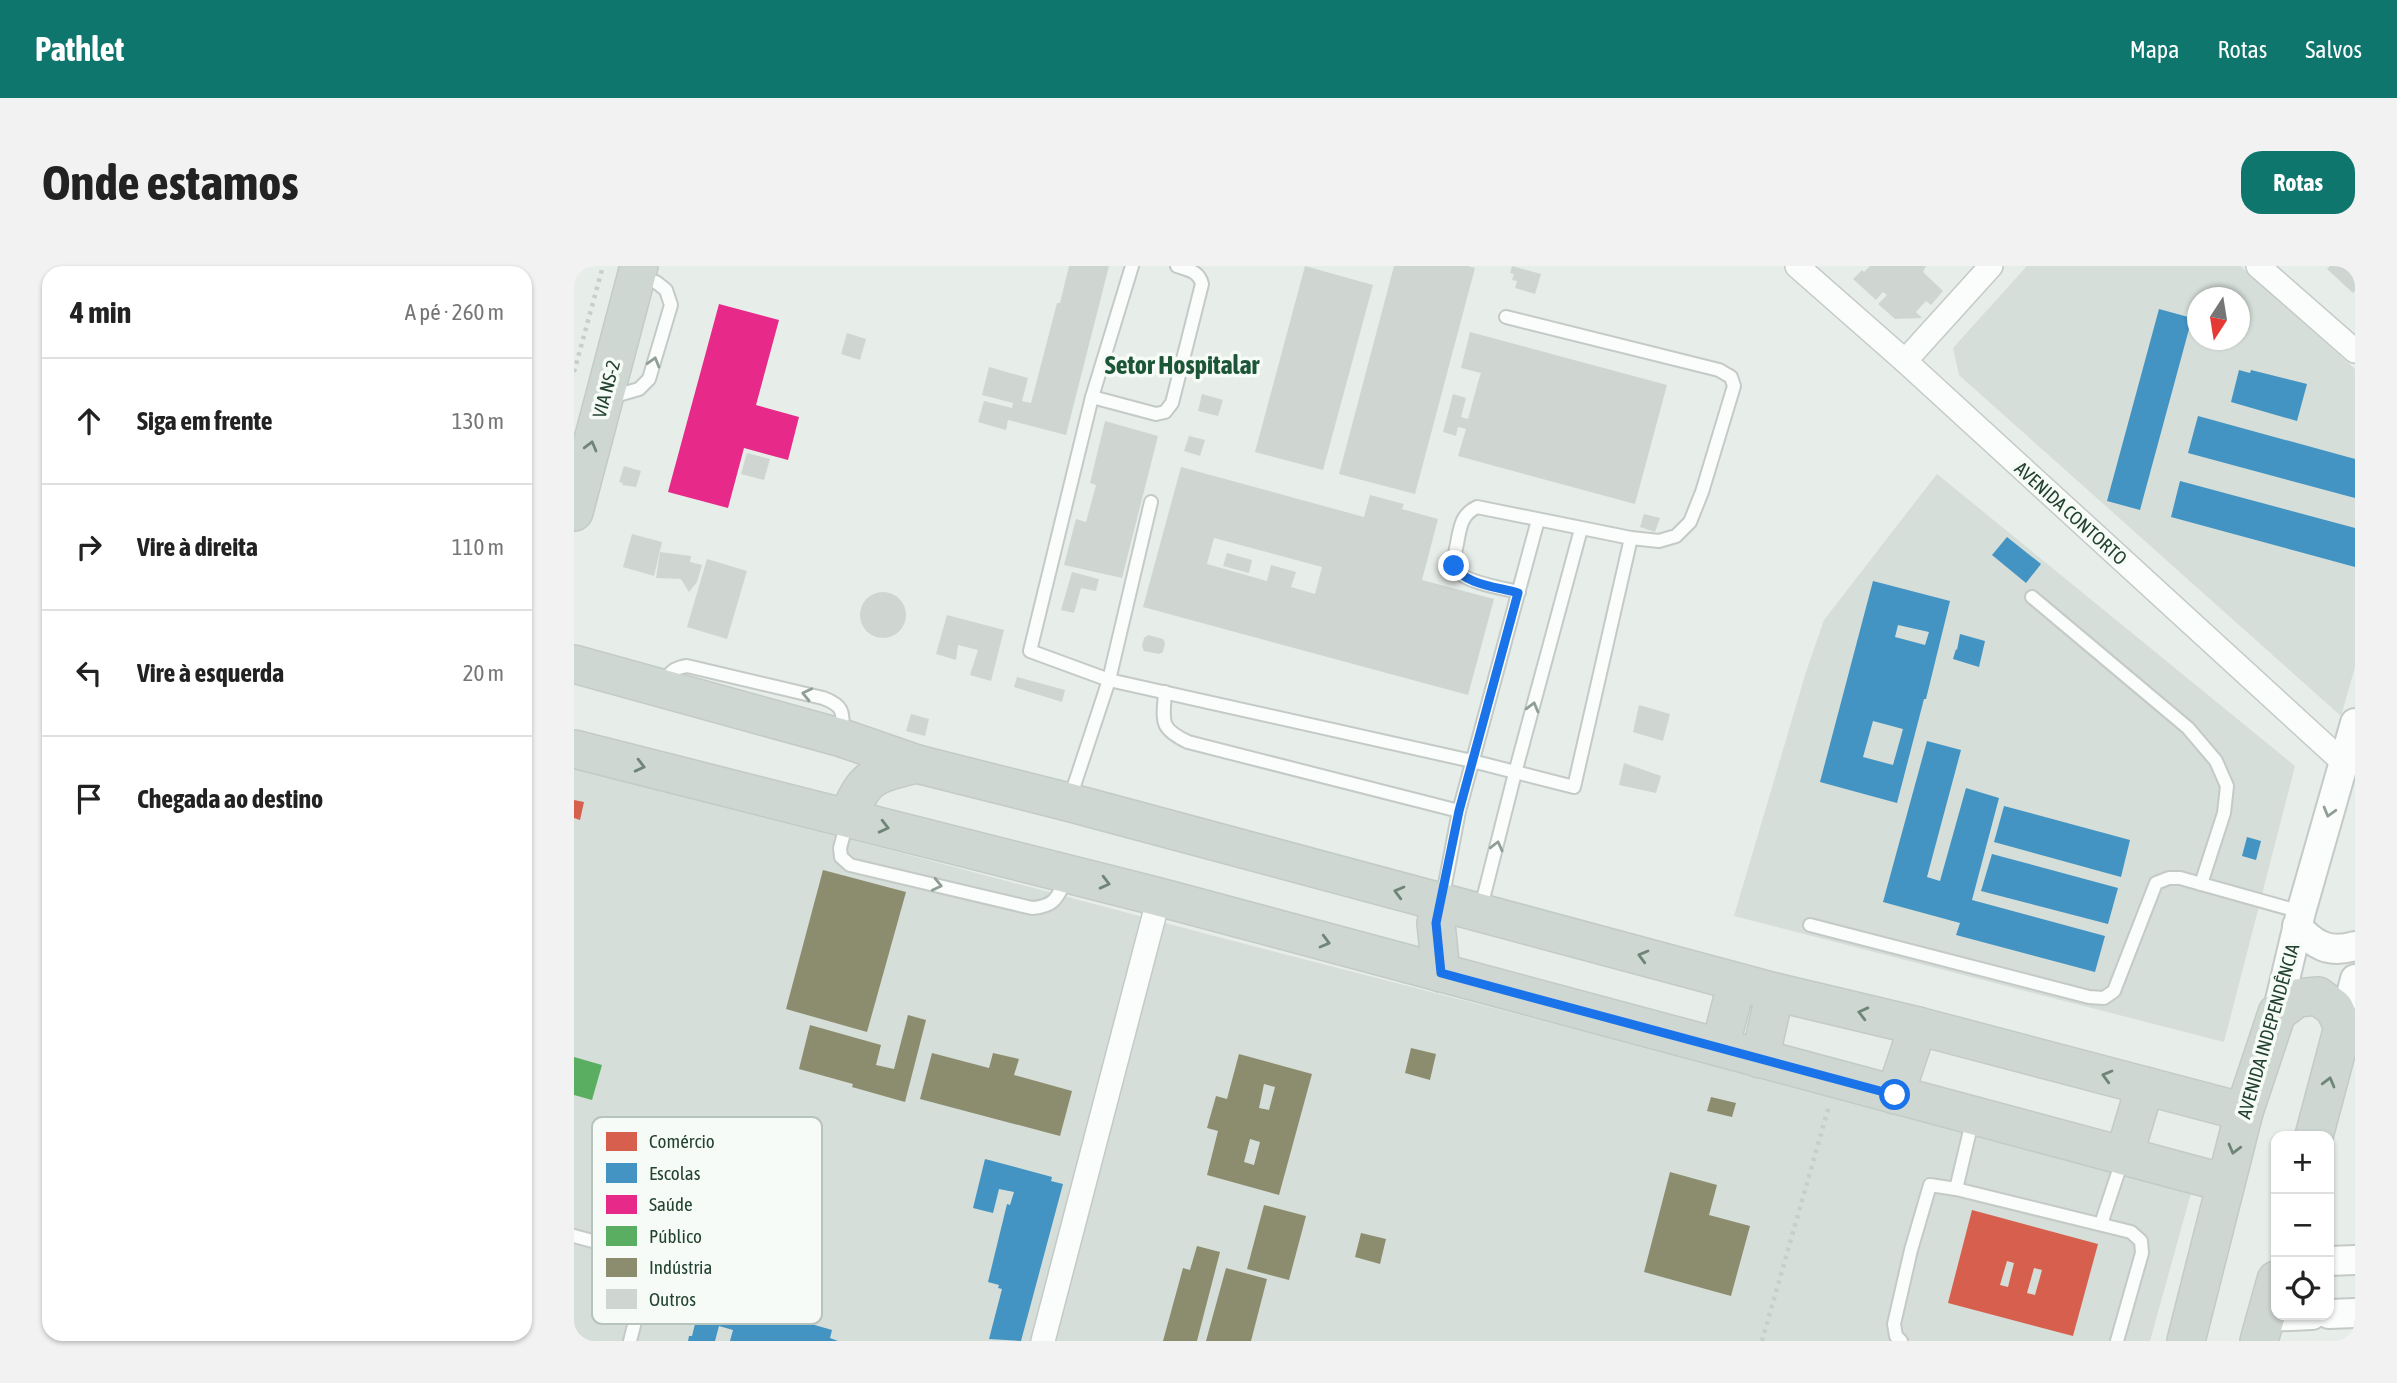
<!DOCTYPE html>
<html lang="pt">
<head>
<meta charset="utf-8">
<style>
	body { margin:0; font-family:"Asap Condensed",sans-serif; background:#f2f2f2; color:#222 }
	.controls { position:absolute; right:21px; bottom:21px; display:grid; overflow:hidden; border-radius:14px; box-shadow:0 2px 5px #0004 }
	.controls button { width:63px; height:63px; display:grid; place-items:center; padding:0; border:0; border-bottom:2px solid #e0e0e0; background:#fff; color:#222; font:35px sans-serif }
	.compass { position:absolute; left:1613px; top:21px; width:63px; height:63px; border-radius:50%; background:#fff; box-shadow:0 2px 5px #0004; rotate:192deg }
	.stop { position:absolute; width:21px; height:21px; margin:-16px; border:5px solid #1a73e8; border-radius:50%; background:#fff }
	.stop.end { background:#1a73e8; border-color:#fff; box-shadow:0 2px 7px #0008 }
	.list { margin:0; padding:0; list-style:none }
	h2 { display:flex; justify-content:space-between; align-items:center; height:91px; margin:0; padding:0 28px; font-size:30px }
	h2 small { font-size:23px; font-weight:400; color:#767676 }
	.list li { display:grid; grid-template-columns:46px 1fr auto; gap:21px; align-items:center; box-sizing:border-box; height:126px; padding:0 28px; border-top:2px solid #e0e0e0 }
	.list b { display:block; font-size:26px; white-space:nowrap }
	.list em { font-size:23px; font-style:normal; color:#767676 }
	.icon { flex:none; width:38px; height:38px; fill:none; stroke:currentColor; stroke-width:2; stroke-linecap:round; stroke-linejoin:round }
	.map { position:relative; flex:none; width:1781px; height:1075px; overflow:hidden; border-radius:21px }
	header { display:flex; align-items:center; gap:42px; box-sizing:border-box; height:98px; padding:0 35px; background:#0f766e; color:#fff }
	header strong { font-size:33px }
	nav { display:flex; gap:38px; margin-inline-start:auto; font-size:24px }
	.intro { display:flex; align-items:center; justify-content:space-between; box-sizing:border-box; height:168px; padding:0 42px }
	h1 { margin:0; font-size:49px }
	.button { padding:18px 32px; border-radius:21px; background:#0f766e; color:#fff; font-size:24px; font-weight:700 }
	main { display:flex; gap:42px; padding:0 42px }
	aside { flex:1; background:#fff; border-radius:21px; box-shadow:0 2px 5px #0004 }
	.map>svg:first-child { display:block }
	.built { fill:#d5ded8; fill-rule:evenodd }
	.shops { fill:#d6604d; fill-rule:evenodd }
	.schools { fill:#4393c3; fill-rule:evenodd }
	.health { fill:#e7298a }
	.public { fill:#5aae61 }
	.industry { fill:#8c8c6e; fill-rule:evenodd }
	.building { fill:#cfd6d2; fill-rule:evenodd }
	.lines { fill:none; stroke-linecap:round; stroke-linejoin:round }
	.service-casing { stroke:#c4cac6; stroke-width:16 }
	.minor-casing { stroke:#c4cac6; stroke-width:26 }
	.tertiary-casing { stroke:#c4cac6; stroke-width:32 }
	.primary-casing { stroke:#c2ccc6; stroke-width:40 }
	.path { stroke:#c6cfc9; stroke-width:4.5; stroke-dasharray:3.5 5; stroke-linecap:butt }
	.service { stroke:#fbfcfc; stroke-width:12 }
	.minor { stroke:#fbfcfc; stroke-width:23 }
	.tertiary { stroke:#fbfcfc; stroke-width:28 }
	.primary { stroke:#cfd7d2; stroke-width:37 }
	.oneway { stroke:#8f9f96 }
	.oneway2 { stroke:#708579 }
	.route { stroke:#1a73e8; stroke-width:9 }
	.labels { text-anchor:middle; stroke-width:7; stroke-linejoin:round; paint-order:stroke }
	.street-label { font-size:19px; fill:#234230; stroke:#f6fbf7 }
	.district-label { font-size:26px; font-weight:bold; fill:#1d5637; stroke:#f6fbf7 }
	.key { fill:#f6fbf7; stroke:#b7c4bb; stroke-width:2 }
	.key-label { font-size:19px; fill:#234230 }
</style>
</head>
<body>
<header>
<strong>Pathlet</strong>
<nav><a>Mapa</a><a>Rotas</a><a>Salvos</a></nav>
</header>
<div class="intro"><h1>Onde estamos</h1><a class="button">Rotas</a></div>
<main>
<aside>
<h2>4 min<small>A pé · 260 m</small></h2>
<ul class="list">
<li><svg class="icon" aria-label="ahead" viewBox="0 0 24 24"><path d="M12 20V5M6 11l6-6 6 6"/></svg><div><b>Siga em frente</b></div><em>130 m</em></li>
<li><svg class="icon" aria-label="right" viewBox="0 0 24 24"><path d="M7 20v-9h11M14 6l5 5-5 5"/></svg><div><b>Vire à direita</b></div><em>110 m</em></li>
<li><svg class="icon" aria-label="left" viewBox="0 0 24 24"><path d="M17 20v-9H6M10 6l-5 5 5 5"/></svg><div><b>Vire à esquerda</b></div><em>20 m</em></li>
<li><svg class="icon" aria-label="arrive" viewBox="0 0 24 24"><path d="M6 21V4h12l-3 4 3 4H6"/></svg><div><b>Chegada ao destino</b></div></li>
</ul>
</aside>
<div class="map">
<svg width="1781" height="1075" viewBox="0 0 1781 1075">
	<rect width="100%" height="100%" fill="#e7ede9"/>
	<g class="built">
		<path d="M1453,0H1666L1781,103V401L1767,450L1385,109L1379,82ZM1624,32H1666V74H1624Z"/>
		<path d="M1363,208L1721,500L1650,776L1160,650L1232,406L1250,354Z"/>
		<path d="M0,500L644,671L1264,831L1617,927L1576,1075H0Z"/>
	</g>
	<g class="shops">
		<path d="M0,534L10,536L6,554L0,552Z"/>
		<path d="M1398,944L1524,978L1499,1070L1374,1037ZM1433,995L1440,997L1434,1021L1426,1019ZM1460,1002L1468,1004L1461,1029L1453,1027Z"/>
	</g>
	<g class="schools">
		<path d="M1585,43L1618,52L1566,244L1533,235Z"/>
		<path d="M1665,104L1676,107L1677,104L1733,118L1723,155L1657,136Z"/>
		<path d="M1624,150L1781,193V232L1614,187Z"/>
		<path d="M1606,215L1781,262V301L1597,251Z"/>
		<path d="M1433,271L1467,298L1452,317L1418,289Z"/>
		<path d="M1299,315L1376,335L1352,433H1350L1323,537L1246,516ZM1324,359L1355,366L1351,379L1321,371ZM1299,455L1329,463L1319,499L1289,491Z"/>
		<path d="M1386,368L1411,375L1405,401L1379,393L1382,383L1383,384Z"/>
		<path d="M1353,475L1387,484L1353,611L1366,615L1392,522L1425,532L1398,634L1531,670L1521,706L1382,669L1386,657L1309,636Z"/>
		<path d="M1430,540L1556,574L1547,611L1420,576Z"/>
		<path d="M1673,571L1687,575L1682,594L1668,590Z"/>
		<path d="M1418,588L1544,622L1534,658L1407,625Z"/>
		<path d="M411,893L478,911L477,915L489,918L447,1075L415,1073L428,1023L424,1022L425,1019L414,1016L433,938L436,939L440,926L425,923L419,947L399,942Z"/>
		<path d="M125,1042L147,1048L148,1043L184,1053L188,1048L191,1049L190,1055L203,1058L206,1049L258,1064L256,1072L264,1075H156L159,1064L145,1060L141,1075H114L115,1070H118Z"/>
	</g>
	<path class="health" d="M145,38L205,54L182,139L225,151L214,194L170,182L154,242L94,226Z"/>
	<path class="public" d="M0,791L28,799L18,834L0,829Z"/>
	<g class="industry">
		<path d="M249,604L332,626L293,766L212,743Z"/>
		<path d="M334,749L352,754L331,836L278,821L279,818L225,803L236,759L307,779L302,799L320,803Z"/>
		<path d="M837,782L862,788L856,814L831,807Z"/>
		<path d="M358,787L415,802L419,787L445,793L440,809L498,825L486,870L346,833Z"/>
		<path d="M665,788L738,808L705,929L633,909L644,865L633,862L642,830L653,833ZM690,818L701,821L695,844L685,842ZM676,873L686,876L680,899L670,896Z"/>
		<path d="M1137,831L1162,837L1158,851L1133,845Z"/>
		<path d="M1096,906L1143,919L1135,949L1176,960L1157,1030L1070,1006Z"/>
		<path d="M690,939L732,950L715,1014L673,1003Z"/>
		<path d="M787,967L812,973L806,998L781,991Z"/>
		<path d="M623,980L646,986L623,1075H589L609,1002L616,1004Z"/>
		<path d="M652,1002L693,1013L677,1075H632Z"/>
	</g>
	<g class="building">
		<path d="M495,0H535L492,169L434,154L432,164L404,156L410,135L438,142L439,137L408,129L415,101L454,112L448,135L457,137L483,37H486Z"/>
		<path d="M731,0L799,19L749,204L681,186Z"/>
		<path d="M820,0H894L901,2L841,228L765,208Z"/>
		<path d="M938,0L967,8L961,28L941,22L943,15L938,14L940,8L936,7Z"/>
		<path d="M1296,0H1352L1349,6L1369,25L1357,39L1352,35L1342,46L1348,52L1321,53L1304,38L1313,29L1309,26L1302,34L1279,13L1288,4L1290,6Z"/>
		<path d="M1756,0H1781V25L1779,27L1753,3Z"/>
		<path d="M896,66L1093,119L1061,238L884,190L892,163L884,161L882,170L869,166L879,128L892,132L887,151L894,153L904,116L907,107L887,102Z"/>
		<path d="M273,67L292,73L286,94L267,88Z"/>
		<path d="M628,128L649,134L644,150L624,145Z"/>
		<path d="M531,155L584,170L548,312L490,299L502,253L512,256L522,219L516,217Z"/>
		<path d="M615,170L631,174L626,190L610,185Z"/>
		<path d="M173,187L196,193L190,214L167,208Z"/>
		<path d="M50,200L67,205L62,221L48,219L49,217L45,216Z"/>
		<path d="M607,201L790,251L796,229L830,238L828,243L864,253L848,314L920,333L894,429L569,341ZM640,272L748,301L741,328L717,321L722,306L697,299L693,315L633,298Z"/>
		<path d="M1070,248L1086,252L1081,266L1066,261Z"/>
		<path d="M58,268L88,276L80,310L49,301Z"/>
		<path d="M86,286L117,290L116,296L128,299L123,316L115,326L107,313L82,312Z"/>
		<path d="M653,287L678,294L675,307L649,300Z"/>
		<path d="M133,293L173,305L153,373L113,361Z"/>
		<path d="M498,306L525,313L522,325L507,322L500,347L487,344Z"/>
		<circle cx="309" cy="349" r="23"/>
		<path d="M373,349L430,364L417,415L396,409L404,384L384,379L382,394L362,388Z"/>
		<path d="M574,369L589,373L591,377L589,386L585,388L570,385L568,380L570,372Z"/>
		<path d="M443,411L491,424L488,436L440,421Z"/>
		<path d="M1065,439L1096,448L1089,475L1059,466Z"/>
		<path d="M337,448L355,453L351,470L332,465Z"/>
		<path d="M1050,497L1087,510L1082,527L1045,519Z"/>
	</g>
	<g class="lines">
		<g class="service-casing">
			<g id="service">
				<path d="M558,0L518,131L582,148L591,146L598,137L628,18C625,5 614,4 603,0"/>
				<path d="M932,51L1145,104L1157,111L1160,120L1128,226L1116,256L1102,270L1085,275L1057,272L903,241C889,248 887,257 884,272C883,280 879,292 880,300C883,315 931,323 945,326"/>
				<path d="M37,131L65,123L75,113L97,39L92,24L82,16L64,12"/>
				<path d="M518,131L456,385L535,414L898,495L1000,521L1057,272"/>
				<path d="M1458,331L1614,462L1642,495L1653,520L1650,547L1627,618"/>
				<path d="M91,418C95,406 100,402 113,400L249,432C271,440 269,447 268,469"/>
				<path d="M591,426C589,456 585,462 614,476L885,545"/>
				<path d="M496,532L535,414L577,236"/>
				<path d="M273,556L266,582L267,591L276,599L458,642C482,640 483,631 493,612"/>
				<path d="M868,634L885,545L964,254"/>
				<path d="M906,645L941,507L1007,263"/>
				<path d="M1236,659L1515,731L1530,732L1540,725L1582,617L1595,612H1606L1727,646"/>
				<path d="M1382,923L1399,852"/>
				<path d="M1527,958L1549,892"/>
				<path d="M0,970L63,987L72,994L73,1009L56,1075"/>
				<path d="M1327,1075L1322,1070L1320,1058L1337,984L1356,919L1382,923L1557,966L1567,975L1568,987L1543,1075"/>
			</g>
		</g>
		<g class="minor-casing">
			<g id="minor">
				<path d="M1223,0L1331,95L1769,496"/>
				<path d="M1684,0L1781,85"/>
				<path d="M1331,95L1417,0"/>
				<path d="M469,1075L585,631"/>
			</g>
		</g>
		<g class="tertiary-casing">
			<g id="tertiary">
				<path d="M1723,660C1740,679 1755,688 1781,680"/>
				<path d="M1703,747L1727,646L1781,457"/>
				<path d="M1769,761L1781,713"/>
				<path d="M1755,995L1781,994"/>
				<path d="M1755,1048L1781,1047"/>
				<path d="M1692,1051L1738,1049"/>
			</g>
		</g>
		<g class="primary-casing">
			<g id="primary">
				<path d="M0,246L65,0"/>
				<path d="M0,398L268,472L343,498L494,536L1201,726L1344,760L1670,846"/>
				<path d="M0,483L585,631L1651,917"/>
				<path d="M274,552C290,509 301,508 343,498"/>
				<path d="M867,637L862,657L867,707"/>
				<path d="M1146,781L1163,716"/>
				<path d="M1186,793L1201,726"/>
				<path d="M1321,829L1344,760"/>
				<path d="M1550,890L1571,820"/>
				<path d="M1612,1075L1670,846L1703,747L1723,732L1744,730L1760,742L1769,761L1740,870"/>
				<path d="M1685,1075L1702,1014"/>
			</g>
		</g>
		<g class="path">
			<path d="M0,106L29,0"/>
			<path d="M1188,1075L1255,840"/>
		</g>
		<use href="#service" class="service"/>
		<use href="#minor" class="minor"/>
		<use href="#tertiary" class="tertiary"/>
		<use href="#primary" class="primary"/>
	</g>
	<defs><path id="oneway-chevron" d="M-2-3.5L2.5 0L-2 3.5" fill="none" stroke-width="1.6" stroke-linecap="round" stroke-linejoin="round" transform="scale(1.75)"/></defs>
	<g class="oneway">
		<use href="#oneway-chevron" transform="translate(80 96) rotate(-74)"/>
		<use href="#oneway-chevron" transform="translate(233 428) rotate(-167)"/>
		<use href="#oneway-chevron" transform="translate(959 441) rotate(-75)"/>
		<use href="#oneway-chevron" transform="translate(1755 546) rotate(106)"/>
		<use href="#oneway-chevron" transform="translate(923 580) rotate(-76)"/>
		<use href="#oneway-chevron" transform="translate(363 619) rotate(13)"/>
	</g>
	<g class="oneway2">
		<use href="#oneway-chevron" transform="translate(17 180) rotate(-75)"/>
		<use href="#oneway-chevron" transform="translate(66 500) rotate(14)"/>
		<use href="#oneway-chevron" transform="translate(310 561) rotate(14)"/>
		<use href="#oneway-chevron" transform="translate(531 617) rotate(14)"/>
		<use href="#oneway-chevron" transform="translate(825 626) rotate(-165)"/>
		<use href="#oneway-chevron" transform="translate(751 676) rotate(15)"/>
		<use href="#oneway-chevron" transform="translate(1069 690) rotate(-165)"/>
		<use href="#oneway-chevron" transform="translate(1289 747) rotate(-166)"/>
		<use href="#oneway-chevron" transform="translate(1533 810) rotate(-165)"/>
		<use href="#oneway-chevron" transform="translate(1755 816) rotate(-75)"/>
		<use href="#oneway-chevron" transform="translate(1660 883) rotate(105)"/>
	</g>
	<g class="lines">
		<path class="route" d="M880,300C891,319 925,321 944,327L885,545L862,657L867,707L1321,829"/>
	</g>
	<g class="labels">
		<g class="street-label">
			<text transform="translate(32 123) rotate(-75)" y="7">VIA NS-2</text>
			<text transform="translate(1497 247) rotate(42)" y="7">AVENIDA CONTORTO</text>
			<text transform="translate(1694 765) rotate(-74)" y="7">AVENIDA INDEPENDÊNCIA</text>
		</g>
		<g class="district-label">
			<text x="608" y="108">Setor Hospitalar</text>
		</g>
	</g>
	<rect x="18" y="851" width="230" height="207" rx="10" class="key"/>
	<rect x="32" y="866" width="31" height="19" fill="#d6604d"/>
	<rect x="32" y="897" width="31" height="20" fill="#4393c3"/>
	<rect x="32" y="929" width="31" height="19" fill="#e7298a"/>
	<rect x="32" y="960" width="31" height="20" fill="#5aae61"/>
	<rect x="32" y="992" width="31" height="19" fill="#8c8c6e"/>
	<rect x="32" y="1023" width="31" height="20" fill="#cfd6d2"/>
	<g class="key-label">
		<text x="75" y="882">Comércio</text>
		<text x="75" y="914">Escolas</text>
		<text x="75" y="945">Saúde</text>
		<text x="75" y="977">Público</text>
		<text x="75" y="1008">Indústria</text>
		<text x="75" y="1040">Outros</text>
	</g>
</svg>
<div class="controls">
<button>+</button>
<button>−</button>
<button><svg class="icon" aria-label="locate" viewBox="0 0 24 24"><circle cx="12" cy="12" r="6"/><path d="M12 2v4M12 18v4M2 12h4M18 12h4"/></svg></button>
</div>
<svg class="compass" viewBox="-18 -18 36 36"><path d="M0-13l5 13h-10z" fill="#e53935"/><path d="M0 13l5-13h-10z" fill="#767676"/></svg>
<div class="stop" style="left:1321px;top:829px"></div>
<div class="stop end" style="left:880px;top:300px"></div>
</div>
</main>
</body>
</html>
